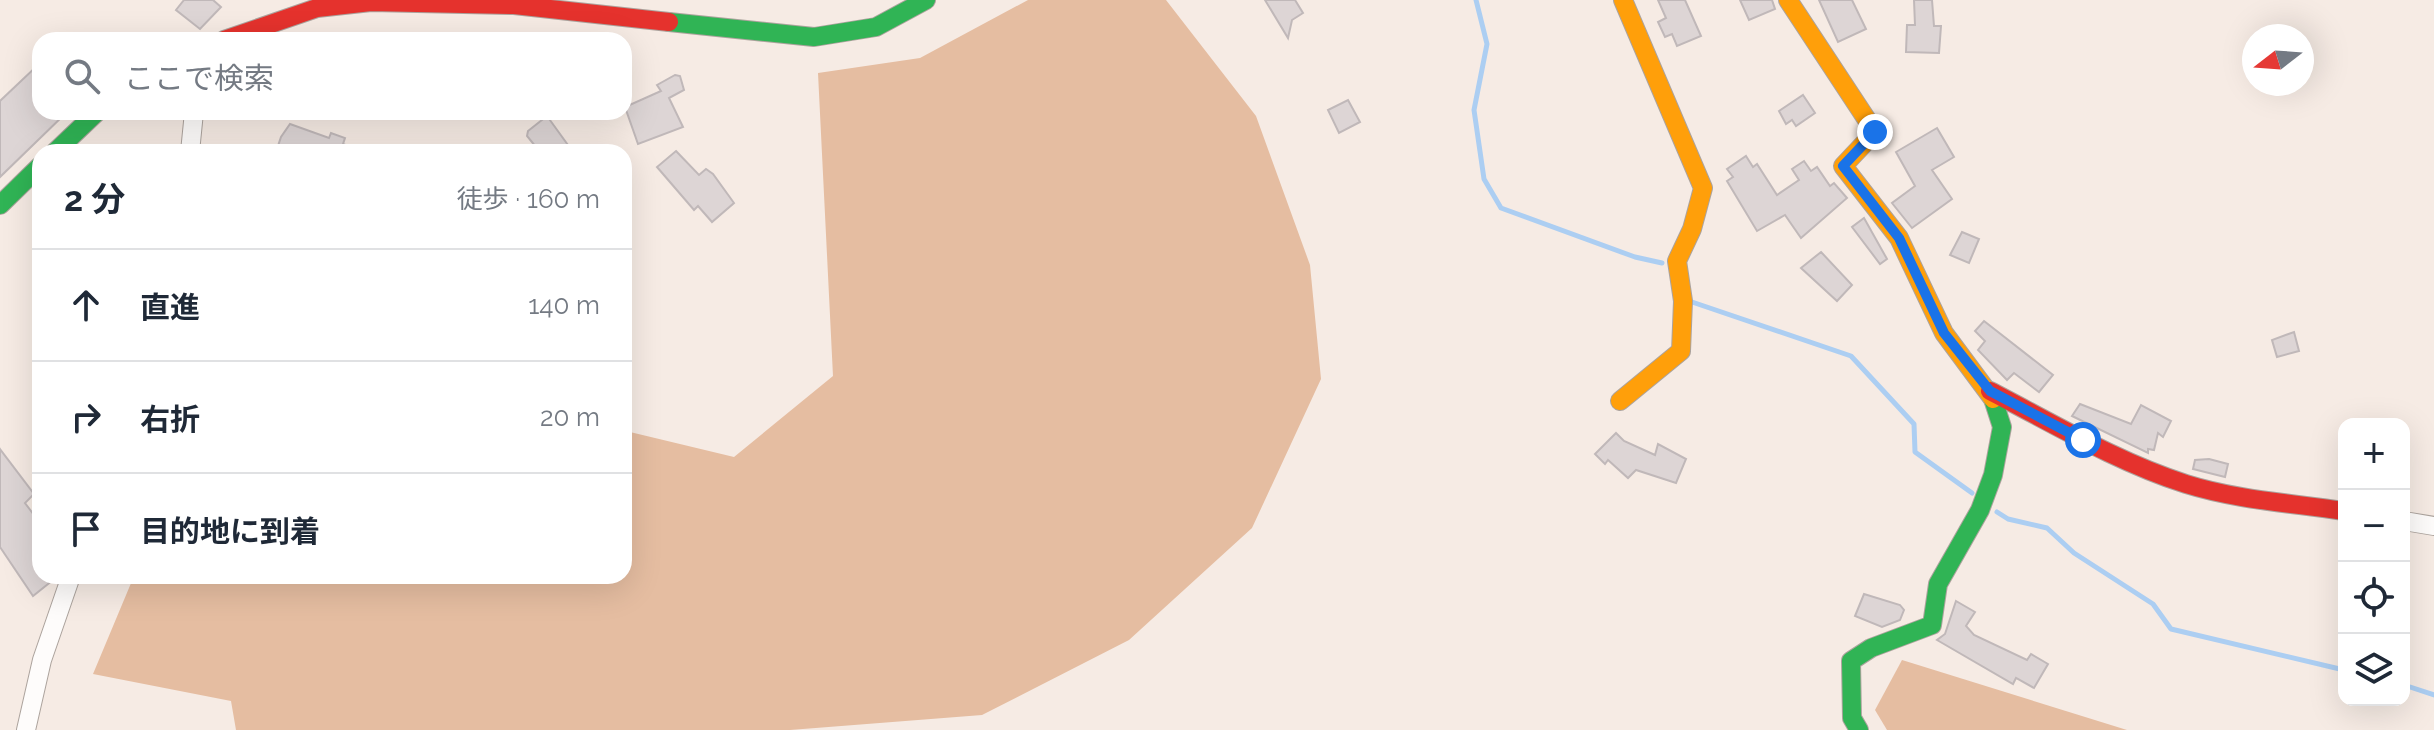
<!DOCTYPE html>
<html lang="ja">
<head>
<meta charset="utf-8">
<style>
	body { margin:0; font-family:Raleway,"Noto Sans JP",sans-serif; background:#f6f6f7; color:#1f2937 }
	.controls { position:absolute; right:24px; bottom:24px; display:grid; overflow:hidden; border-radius:16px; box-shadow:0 8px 32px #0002 }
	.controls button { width:72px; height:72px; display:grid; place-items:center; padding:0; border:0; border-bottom:2px solid #e0e1e3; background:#fff; color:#1f2937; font:40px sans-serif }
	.compass { position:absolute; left:2242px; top:24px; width:72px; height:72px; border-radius:50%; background:#fff; box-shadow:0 8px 32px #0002; rotate:253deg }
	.stop { position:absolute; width:24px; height:24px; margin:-18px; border:6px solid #1a73e8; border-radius:50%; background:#fff }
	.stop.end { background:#1a73e8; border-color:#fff; box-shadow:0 2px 8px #0008 }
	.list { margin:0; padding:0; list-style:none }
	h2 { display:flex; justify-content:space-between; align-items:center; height:104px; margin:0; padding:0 32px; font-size:34px }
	h2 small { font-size:26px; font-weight:400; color:#747a83 }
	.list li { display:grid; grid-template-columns:52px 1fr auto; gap:24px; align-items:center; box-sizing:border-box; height:112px; padding:0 32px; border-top:2px solid #e0e1e3 }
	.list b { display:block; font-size:30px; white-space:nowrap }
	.list em { font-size:26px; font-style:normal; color:#747a83 }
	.icon { flex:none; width:44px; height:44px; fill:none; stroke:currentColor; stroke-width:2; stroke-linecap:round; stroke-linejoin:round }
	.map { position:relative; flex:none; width:2434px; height:730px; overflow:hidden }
	.search { position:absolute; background:#fff; box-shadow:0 8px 32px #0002; left:32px; top:32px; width:600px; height:88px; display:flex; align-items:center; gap:20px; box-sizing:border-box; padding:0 28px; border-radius:24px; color:#747a83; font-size:30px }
	.panel { position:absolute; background:#fff; box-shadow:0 8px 32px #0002; left:32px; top:144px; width:600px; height:440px; border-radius:24px }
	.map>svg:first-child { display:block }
	.forest { fill:#e5bda1 }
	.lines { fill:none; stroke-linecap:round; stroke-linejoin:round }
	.stream { stroke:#accef2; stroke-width:5 }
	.building { fill:#ddd5d5; stroke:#c0b8b9; stroke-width:2 }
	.street-casing { stroke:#aca39d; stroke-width:20 }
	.fast-casing { stroke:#aca39d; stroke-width:20 }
	.slow-casing { stroke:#aca39d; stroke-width:20 }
	.jam-casing { stroke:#aca39d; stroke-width:20 }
	.street { stroke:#fefcfb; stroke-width:18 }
	.fast { stroke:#30b455; stroke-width:18 }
	.slow { stroke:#ff9f0a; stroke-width:18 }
	.jam { stroke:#e5322d; stroke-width:18 }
	.route { stroke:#1a73e8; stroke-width:10 }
</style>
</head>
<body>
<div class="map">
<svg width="2434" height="730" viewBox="0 0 2434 730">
	<rect width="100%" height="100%" fill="#f6ebe4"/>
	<g class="forest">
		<path d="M1028,0H1166L1256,116L1310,265L1321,379L1252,528L1129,640L982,715L790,730H236L231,701L93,674L134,576H624V444L630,432L734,457L833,376L818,73L920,58Z"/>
		<path d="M1902,660L2127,730H1887L1875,710Z"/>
	</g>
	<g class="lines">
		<g class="stream">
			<path d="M1476,0L1487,44L1474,110L1484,179L1501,208L1635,257L1662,263"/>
			<path d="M1692,302L1851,356L1914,424L1915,452L1972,493"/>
			<path d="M1997,512L2008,519L2047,528L2074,553L2153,604L2171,629L2344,670"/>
			<path d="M2404,685L2434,695"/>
		</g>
	</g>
	<g class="building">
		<path d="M184,0H213L221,7L200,29L176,10Z"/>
		<path d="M1265,0H1295L1303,13L1292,20L1288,38Z"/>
		<path d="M1658,0H1685L1701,36L1677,46L1672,34L1665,37L1658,22L1666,18Z"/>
		<path d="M1740,0H1772L1775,9L1749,20Z"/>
		<path d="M1819,0H1852L1866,29L1838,42Z"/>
		<path d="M1914,0H1932L1934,26H1941L1939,53L1906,52L1907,25H1915Z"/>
		<path d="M40,63V112H67L0,177V101Z"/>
		<path d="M675,75L680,76L684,90L669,98L683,127L638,144L625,107L661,91L657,85Z"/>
		<path d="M1803,95L1815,113L1796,126L1792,120L1786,124L1779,111Z"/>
		<path d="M1348,100L1360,122L1339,133L1328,110Z"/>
		<path d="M547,116L573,152H540L527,136L528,131Z"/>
		<path d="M290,124L329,138L331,133L345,138L343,144L362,152H276L281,137Z"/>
		<path d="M1937,128L1954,157L1932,170L1952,199L1912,228L1892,203L1915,186L1896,152Z"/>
		<path d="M676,151L699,175L706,169L713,174L734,203L712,222L698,206L694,210L657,167Z"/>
		<path d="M1746,156L1753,167L1757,164L1777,195L1799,180L1792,169L1804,161L1811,171L1817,167L1830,186L1834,183L1847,198L1801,238L1785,215L1757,231L1727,181L1733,177L1727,169Z"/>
		<path d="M1864,218L1887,259L1880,264L1852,227Z"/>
		<path d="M1962,232L1979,239L1969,263L1950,255Z"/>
		<path d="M1821,252L1852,285L1837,301L1801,268Z"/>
		<path d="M1984,321L2053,375L2039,392L2014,373L2007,380L1978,350L1985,341L1975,331Z"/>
		<path d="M2294,332L2299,351L2277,357L2272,340Z"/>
		<path d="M2080,404L2131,424L2141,405L2171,421L2163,437L2158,433L2154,450L2148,449V453L2072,416Z"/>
		<path d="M1616,433L1624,441L1655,455L1658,444L1686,459L1676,483L1636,470L1628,478L1608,460L1605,464L1595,454Z"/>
		<path d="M0,449L34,494L25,503L40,523V576H58L33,596L0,547Z"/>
		<path d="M2209,459L2228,464L2225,477L2193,469L2195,460Z"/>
		<path d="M1864,594L1900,605L1904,610L1900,620L1882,627L1855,616Z"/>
		<path d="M1956,601L1975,612L1966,626L1974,635L2027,660L2031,654L2048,664L2034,688L2016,678L2013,684L1937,640L1945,634Z"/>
	</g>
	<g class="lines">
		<g class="street-casing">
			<g id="street">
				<path d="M190,152L194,112"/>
				<path d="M2404,521L2434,526"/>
				<path d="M26,730L42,660L71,576"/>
			</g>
		</g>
		<g class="fast-casing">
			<g id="fast">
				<path d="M669,22L814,37L876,27L926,0"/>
				<path d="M55,152L97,112"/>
				<path d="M0,205L40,166"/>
				<path d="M1859,730L1852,718L1851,661L1871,648L1932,625L1938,584L1980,510L1993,475L2002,427L1993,399"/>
			</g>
		</g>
		<g class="slow-casing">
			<g id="slow">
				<path d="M1788,0L1875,132L1843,166L1899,238L1944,333L1993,399"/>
				<path d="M1620,401L1681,351L1683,301L1677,261L1692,229L1703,188L1623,0"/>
			</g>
		</g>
		<g class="jam-casing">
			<g id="jam">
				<path d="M224,40L317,8L371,2L514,5L669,22"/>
				<path d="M1990,391C2054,424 2117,462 2186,484C2237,500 2291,503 2344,511"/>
			</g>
		</g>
		<use href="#street" class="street"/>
		<use href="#fast" class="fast"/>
		<use href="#slow" class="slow"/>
		<use href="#jam" class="jam"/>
	</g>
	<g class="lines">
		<path class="route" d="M1875,132L1843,166L1899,238L1944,333L1990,391L2083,440"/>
	</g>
</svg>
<div class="controls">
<button>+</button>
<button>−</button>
<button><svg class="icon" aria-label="locate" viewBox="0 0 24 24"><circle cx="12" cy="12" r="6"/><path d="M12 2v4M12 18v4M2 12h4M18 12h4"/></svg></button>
<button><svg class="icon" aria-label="layers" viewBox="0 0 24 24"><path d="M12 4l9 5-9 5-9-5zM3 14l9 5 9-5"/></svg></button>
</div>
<svg class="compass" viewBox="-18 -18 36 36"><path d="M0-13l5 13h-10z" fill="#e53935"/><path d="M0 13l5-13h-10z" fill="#747a83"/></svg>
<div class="stop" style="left:2083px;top:440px"></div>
<div class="stop end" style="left:1875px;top:132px"></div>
<div class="search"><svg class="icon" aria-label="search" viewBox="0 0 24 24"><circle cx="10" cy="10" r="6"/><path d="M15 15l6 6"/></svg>ここで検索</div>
<section class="panel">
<h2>2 分<small>徒歩 · 160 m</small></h2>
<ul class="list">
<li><svg class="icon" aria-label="ahead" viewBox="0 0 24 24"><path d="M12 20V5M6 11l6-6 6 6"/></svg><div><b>直進</b></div><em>140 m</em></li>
<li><svg class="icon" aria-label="right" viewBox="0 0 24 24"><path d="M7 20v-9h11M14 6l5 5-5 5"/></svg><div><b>右折</b></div><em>20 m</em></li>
<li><svg class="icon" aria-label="arrive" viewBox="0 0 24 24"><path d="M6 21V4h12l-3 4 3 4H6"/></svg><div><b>目的地に到着</b></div></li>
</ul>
</section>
</div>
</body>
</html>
